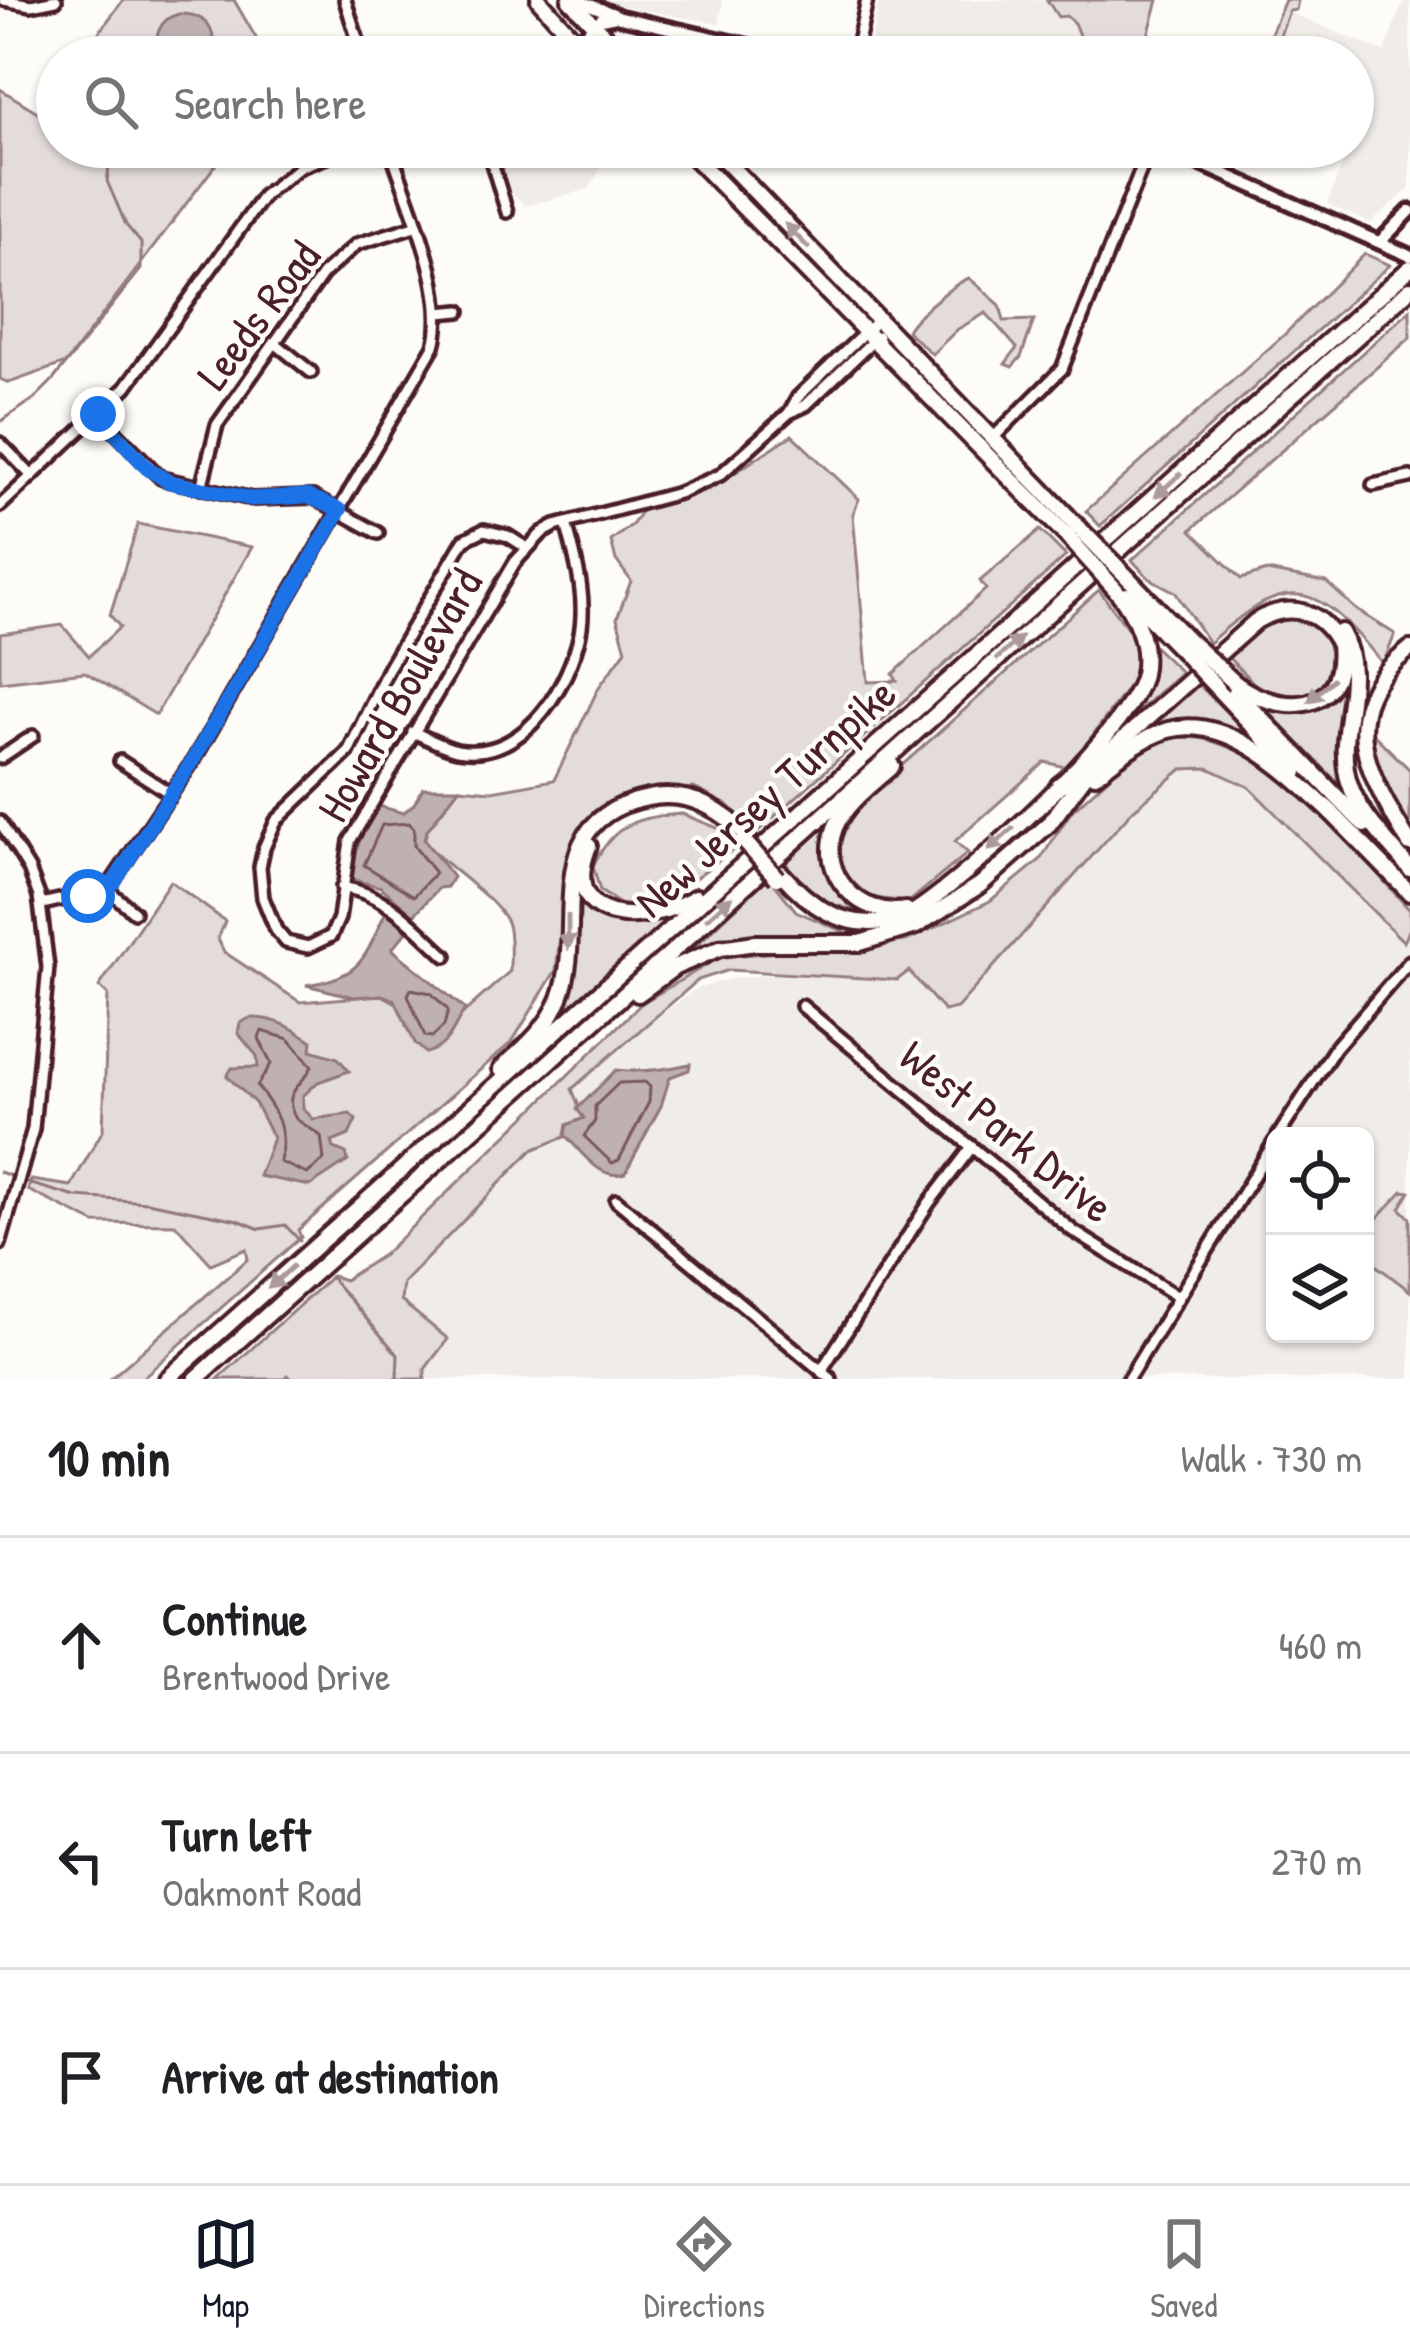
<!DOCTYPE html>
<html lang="en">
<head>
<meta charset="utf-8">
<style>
	body { margin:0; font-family:"Patrick Hand",sans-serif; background:#f6f6f6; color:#202124 }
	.controls { position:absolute; right:36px; bottom:36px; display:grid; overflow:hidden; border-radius:18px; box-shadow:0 3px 9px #0004 }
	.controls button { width:108px; height:108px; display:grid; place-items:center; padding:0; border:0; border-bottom:3px solid #e0e0e0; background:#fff; color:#202124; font:60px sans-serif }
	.stop { position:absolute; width:36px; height:36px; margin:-27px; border:9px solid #1a73e8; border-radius:50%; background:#fff }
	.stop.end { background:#1a73e8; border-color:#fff; box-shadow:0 3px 12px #0008 }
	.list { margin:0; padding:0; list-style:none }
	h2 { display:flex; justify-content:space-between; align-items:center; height:156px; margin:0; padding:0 48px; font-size:51px }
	h2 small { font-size:39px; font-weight:400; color:#757577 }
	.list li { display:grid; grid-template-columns:78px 1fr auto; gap:36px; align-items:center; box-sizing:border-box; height:216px; padding:0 48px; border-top:3px solid #e0e0e0 }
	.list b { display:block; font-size:45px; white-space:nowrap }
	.list p { margin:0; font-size:39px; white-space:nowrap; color:#757577 }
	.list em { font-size:39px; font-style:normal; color:#757577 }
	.icon { flex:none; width:66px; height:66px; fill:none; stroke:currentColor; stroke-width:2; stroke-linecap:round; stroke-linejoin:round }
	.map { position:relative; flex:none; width:1410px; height:1379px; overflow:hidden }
	.search { position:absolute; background:#fff; box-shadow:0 3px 9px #0004; left:36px; right:36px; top:36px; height:132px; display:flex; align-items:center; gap:30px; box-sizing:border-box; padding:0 42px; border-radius:66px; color:#757577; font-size:45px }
	.sheet { height:804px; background:#fff }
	nav { display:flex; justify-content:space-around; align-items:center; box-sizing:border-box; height:168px; border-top:3px solid #e0e0e0; background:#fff; font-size:33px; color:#757577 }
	nav a { display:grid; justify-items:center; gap:6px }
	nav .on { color:#111827 }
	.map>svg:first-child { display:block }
	.built { fill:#f0ece8; fill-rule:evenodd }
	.green { fill:#e3dcda; stroke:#967e82; stroke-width:3 }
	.water { fill:#c0b1b1; stroke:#91777b; stroke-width:3 }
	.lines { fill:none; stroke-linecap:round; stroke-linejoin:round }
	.shore { stroke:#795961; stroke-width:3 }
	.stream { stroke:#91777b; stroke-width:3 }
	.minor-casing { stroke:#4a1f2b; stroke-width:18 }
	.major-casing { stroke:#4a1f2b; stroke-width:20 }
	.highway-casing { stroke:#4a1f2b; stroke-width:22 }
	.minor { stroke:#fdfcf7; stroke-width:9 }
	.major { stroke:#fdfcf7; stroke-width:10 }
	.highway { stroke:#fdfcf7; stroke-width:14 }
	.highway-bridge-casing { stroke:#4a1f2b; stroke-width:22; stroke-linecap:butt }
	.highway-bridge { stroke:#fdfcf7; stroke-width:14 }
	.oneway { fill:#ac999b }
	.route { stroke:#1a73e8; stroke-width:15 }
	.labels { text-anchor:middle; stroke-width:9; stroke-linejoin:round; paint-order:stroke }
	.street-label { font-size:45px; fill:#4a1f2b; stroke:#fdfcf7 }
</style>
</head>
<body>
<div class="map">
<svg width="1410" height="1379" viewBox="0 0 1410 1379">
	<rect width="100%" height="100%" fill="#fdfcf7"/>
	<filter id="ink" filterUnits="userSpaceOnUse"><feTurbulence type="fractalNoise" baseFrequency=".00833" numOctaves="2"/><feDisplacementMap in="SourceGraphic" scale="24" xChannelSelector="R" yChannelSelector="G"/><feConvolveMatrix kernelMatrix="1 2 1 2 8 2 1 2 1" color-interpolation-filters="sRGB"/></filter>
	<g filter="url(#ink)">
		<g class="built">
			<path d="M591,0H722V8L719,24Z"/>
			<path d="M879,0H1153L1129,57H868Z"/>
			<path d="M1404,0H1410V188L1370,223L1327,204L1349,147H1353V57H1272L1290,13L1384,52Z"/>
			<path d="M495,147H612L589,189L526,206L510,191Z"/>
			<path d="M1197,755L1286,795L1298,782L1410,893V1379H238L651,1022L696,989L729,979L768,975L813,977L901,963L958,941ZM1275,1136H1365V1334H1275Z"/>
		</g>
		<g class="green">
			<path d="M123,0H234L267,57H81Z"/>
			<path d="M1047,0H1158L1142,57H1088L1074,23L1066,16L1058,17Z"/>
			<path d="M1285,0H1298L1296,10L1289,11L1272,57H1261Z"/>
			<path d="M0,89L39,113L57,89V147H229L66,363L9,383L0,379Z"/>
			<path d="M1365,254L1390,265L1100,526L1086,511L1285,334Z"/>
			<path d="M969,278L1000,305L1004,321L1034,320L1021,357L1012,367L1005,364L1017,348L986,313L958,329L932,354L907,331C913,317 954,284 969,278Z"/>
			<path d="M1410,310V338L1191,530L1241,579L1267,571L1326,582L1357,610L1395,634L1383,664C1317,583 1291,569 1209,643L1175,592L1149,578L1132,560Z"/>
			<path d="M792,435L859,499L853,514L868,682L897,681L893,674L986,589L980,581L1040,530L1066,556L757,832L729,806L694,788L632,793L594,811L571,845L556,970L512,1042L298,1230L301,1237L141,1379H110L248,1259L246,1249L211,1264L175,1224L95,1223L28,1190L31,1180L71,1186L103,1130L108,994L99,987L170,881L225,921L218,939L224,952L300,1002L382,995L400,1005L406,1025L460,1016L510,971C510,957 512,934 507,922C493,894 445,868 424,841L427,830L459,788L492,791L554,780L599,687L626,650L617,618L631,581L616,560L611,541L633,524L643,508L710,489Z"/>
			<path d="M138,524L252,547L156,715L85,672L0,682V634L62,625L89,656L120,627L110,615Z"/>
			<path d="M1099,590L1137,641L1136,676L1069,768L1045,762L955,841L968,853L909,902L865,897L839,874V845L854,808Z"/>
			<path d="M1281,618C1290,619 1302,620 1309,624C1348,643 1329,708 1286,701C1261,696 1243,672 1226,655L1255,631Z"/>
			<path d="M1147,640L1181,672L1132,717L1152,670Z"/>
			<path d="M1345,674L1338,756L1344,789L1265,708C1308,715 1319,711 1345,674Z"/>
			<path d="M1195,681L1276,761L1204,724L1115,754Z"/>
			<path d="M1371,732L1410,770V834L1374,770Z"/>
			<path d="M1167,737C1179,738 1193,736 1204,739C1292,761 1351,847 1410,910V928L1404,942L1249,787L1208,768L1182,769L1133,810L957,1008L944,1011L909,971L897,980L729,970L698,980L572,1089L584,1119L567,1125V1136L532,1150L403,1283L401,1301L448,1339L425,1369V1379H361L357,1375L352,1379H292L288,1375L284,1379H218L332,1276L344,1280L383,1255L642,1003L720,957L906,941L990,901L1040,860L1071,812L1124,763Z"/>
			<path d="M682,814L728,832L740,845L658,905L629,910L600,891L593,866C614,823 637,817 682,814Z"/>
			<path d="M833,819C821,874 825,884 872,916L819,900L782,867Z"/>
			<path d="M769,877L796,911L851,935L746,940L686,955Z"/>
			<path d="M576,878C611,923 610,928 669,920L558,1018L570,984Z"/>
			<path d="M1403,1191L1410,1192L1400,1208L1410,1218V1291L1365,1257V1231Z"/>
		</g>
		<g class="water">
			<path d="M179,14C206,13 220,32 210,57H155C156,37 157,19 179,14Z"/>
			<path d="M423,788H459L427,830L424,840L453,877L447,887L439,888L414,915L381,887L351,879C351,851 365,829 379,806L403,813L414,804Z"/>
			<path d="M386,911L407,931L392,949L465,1009C453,1027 451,1046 426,1053L415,1043L395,1000L382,995L354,997L306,985C362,977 364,959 386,911Z"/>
			<path d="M250,1018C276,1017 292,1028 312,1041L311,1050L338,1058L349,1071L318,1082L303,1096V1108L313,1119L350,1114L356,1120L349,1135L332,1142L334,1148L346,1153L348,1161L310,1186L259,1176L273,1138L255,1103L227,1076L232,1068L258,1067L257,1056L238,1033L240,1023Z"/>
			<path d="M690,1064L689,1070L670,1077L661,1106L625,1173C601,1182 581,1151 565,1135L567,1125L584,1118L577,1109L616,1070C639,1073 667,1069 690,1064Z"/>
		</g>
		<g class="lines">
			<g class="shore">
				<path d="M409,823L414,828V846L435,873L414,896L364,865L382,825Z"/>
				<path d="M411,989L431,993L448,1010L444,1026L432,1037L425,1036L408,995Z"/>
				<path d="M262,1031L289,1039L312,1066C303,1086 280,1092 296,1119L321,1136L324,1160L307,1174L280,1162C287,1131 278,1112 257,1086L271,1064L259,1038Z"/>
				<path d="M645,1082L650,1087L649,1102L619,1160L612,1163L584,1136L595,1121V1106L619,1083Z"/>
			</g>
			<g class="stream">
				<path d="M100,57L112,36"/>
				<path d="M0,422L34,399L53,380L141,269V243L126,225L107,181L112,147"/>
				<path d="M0,1172L13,1177"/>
				<path d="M28,1183L76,1197L147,1202L238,1220L260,1229L285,1225L300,1241"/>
				<path d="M330,1277L398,1355L397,1379"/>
			</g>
			<g class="minor-casing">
				<g id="minor">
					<path d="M4,0L31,5L56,0"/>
					<path d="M345,0L363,57"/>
					<path d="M554,57L576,44"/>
					<path d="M855,57L867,0"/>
					<path d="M487,147L507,212"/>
					<path d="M438,313L460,311"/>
					<path d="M275,343L311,372"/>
					<path d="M789,413L798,397L878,320"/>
					<path d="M98,414L161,478L252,499L313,497L378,533"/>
					<path d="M992,439L1062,369L1150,147"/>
					<path d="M0,443L32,476"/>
					<path d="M1373,485L1410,477"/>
					<path d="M201,488L217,425L323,274L357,244L415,226"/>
					<path d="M0,506L126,387L264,195L300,167L352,147"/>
					<path d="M527,548L508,536L484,530L464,540L389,667L348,752L276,821L264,848L260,867L263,898L276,930L286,942L308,947L331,936L339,918L350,841L515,562L542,533L555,526L679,493L720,475L789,413L806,405L878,336"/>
					<path d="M413,732C427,738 443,747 457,750C521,761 563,695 578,642C589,604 576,560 566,523"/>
					<path d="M0,758L33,736"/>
					<path d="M120,761L171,794"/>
					<path d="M0,822L29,869L39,896L48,967L33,1129L0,1244"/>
					<path d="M342,887C390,896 411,924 446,956"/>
					<path d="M107,889L193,761L434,346C450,292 407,201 390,147"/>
					<path d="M107,889L134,912"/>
					<path d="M42,904L107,889"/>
					<path d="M802,1006L1073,1231L1178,1297"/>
					<path d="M1278,1136L1335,1048L1410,961"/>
					<path d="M616,1200L831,1379"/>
					<path d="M821,1371L929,1203L972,1147"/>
					<path d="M1128,1379L1275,1141"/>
				</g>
			</g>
			<g class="major-casing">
				<g id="major">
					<path d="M577,0L616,15"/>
					<path d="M576,44L601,19L616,16L797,57"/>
					<path d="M1163,147L1410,256"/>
					<path d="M1380,242L1410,211"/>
				</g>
			</g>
			<g class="highway-casing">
				<g id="highway">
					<path d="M539,0L590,57"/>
					<path d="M570,0L625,57"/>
					<path d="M684,147L1069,538"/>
					<path d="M712,147L1080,529"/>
					<path d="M1129,579L1188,640"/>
					<path d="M1127,595L1180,649"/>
					<path d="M1341,632C1369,680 1333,731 1349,782C1359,815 1389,843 1410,869"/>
					<path d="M1410,649C1330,710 1368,775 1410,844"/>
					<path d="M1217,688L1296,772"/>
					<path d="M1234,690L1364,825"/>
					<path d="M892,766C872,784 845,803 835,828C817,875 861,918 906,910"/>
					<path d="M1095,775C1118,758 1141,738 1168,730C1229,713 1291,776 1332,813"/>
					<path d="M1059,785L1084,767"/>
					<path d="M1326,807L1410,893"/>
					<path d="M589,846C557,926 646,927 696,897"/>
					<path d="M781,873C808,904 840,928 883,922C895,921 907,917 917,910C969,875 1131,732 1143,674C1149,644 1135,613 1116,590"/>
					<path d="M638,994L675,967L720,948L755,943H860L916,926L980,885L1014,855L1049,824L1090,769L1256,621C1290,601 1322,610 1339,645C1346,717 1278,715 1235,683"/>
					<path d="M501,1069C524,1048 548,1028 560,998C588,927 535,820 648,798C687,790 720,808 747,836"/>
					<path d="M167,1379L1410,268"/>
					<path d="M196,1379L1410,289"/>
				</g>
			</g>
			<use href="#minor" class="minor"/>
			<use href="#major" class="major"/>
			<use href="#highway" class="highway"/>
			<g class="highway-bridge-casing">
				<g id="highway-bridge">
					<path d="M1080,529L1129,579"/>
					<path d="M1069,538L1116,590"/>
					<path d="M1188,640L1235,683"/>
					<path d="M1180,649L1217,688"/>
					<path d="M743,840L777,878"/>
				</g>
			</g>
			<use href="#highway-bridge" class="highway-bridge"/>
		</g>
		<defs><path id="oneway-solid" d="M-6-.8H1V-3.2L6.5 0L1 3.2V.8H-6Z" transform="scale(3)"/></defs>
		<g class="oneway">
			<use href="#oneway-solid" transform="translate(797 236) rotate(-134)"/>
			<use href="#oneway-solid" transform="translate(1168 485) rotate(138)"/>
			<use href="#oneway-solid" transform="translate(1009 648) rotate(-42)"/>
			<use href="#oneway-solid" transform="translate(1321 690) rotate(137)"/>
			<use href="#oneway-solid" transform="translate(1001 839) rotate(138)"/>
			<use href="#oneway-solid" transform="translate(719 908) rotate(-42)"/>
			<use href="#oneway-solid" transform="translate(568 932) rotate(90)"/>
			<use href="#oneway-solid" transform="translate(281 1277) rotate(138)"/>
		</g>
	</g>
	<g class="lines" filter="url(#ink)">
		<path class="route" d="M88,896L114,882L193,760L340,510L307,496L252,499L169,482L147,468L98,414"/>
	</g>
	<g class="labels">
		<g class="street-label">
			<text transform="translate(258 315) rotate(-53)" y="16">Leeds Road</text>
			<text transform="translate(399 695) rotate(-60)" y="16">Howard Boulevard</text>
			<text transform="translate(765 797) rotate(-42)" y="16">New Jersey Turnpike</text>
			<text transform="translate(1007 1131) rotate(39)" y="16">West Park Drive</text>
		</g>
	</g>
</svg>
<div class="controls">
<button><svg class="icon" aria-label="locate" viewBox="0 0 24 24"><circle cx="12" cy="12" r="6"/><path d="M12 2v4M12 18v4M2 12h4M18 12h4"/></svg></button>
<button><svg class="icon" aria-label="layers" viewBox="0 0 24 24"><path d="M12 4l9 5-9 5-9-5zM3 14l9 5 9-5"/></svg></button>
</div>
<div class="stop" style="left:88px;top:896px"></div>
<div class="stop end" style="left:98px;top:414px"></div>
<div class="search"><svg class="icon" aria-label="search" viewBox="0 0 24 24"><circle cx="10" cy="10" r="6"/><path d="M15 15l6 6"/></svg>Search here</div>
</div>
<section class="sheet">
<h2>10 min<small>Walk · 730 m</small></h2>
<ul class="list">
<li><svg class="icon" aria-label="ahead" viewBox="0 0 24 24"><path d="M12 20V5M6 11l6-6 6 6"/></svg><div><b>Continue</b><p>Brentwood Drive</p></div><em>460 m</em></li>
<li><svg class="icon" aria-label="left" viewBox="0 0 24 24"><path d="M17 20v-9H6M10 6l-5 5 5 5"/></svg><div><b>Turn left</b><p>Oakmont Road</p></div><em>270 m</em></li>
<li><svg class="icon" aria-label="arrive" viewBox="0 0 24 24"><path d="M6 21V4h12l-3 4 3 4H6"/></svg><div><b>Arrive at destination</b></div></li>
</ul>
</section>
<nav>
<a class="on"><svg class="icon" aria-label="map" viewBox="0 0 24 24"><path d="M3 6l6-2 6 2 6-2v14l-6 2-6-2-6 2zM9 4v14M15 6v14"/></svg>Map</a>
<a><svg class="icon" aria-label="directions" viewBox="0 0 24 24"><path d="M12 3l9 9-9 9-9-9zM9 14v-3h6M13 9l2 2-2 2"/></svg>Directions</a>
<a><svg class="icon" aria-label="saved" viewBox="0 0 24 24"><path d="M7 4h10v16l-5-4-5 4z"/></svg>Saved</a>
</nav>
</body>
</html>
